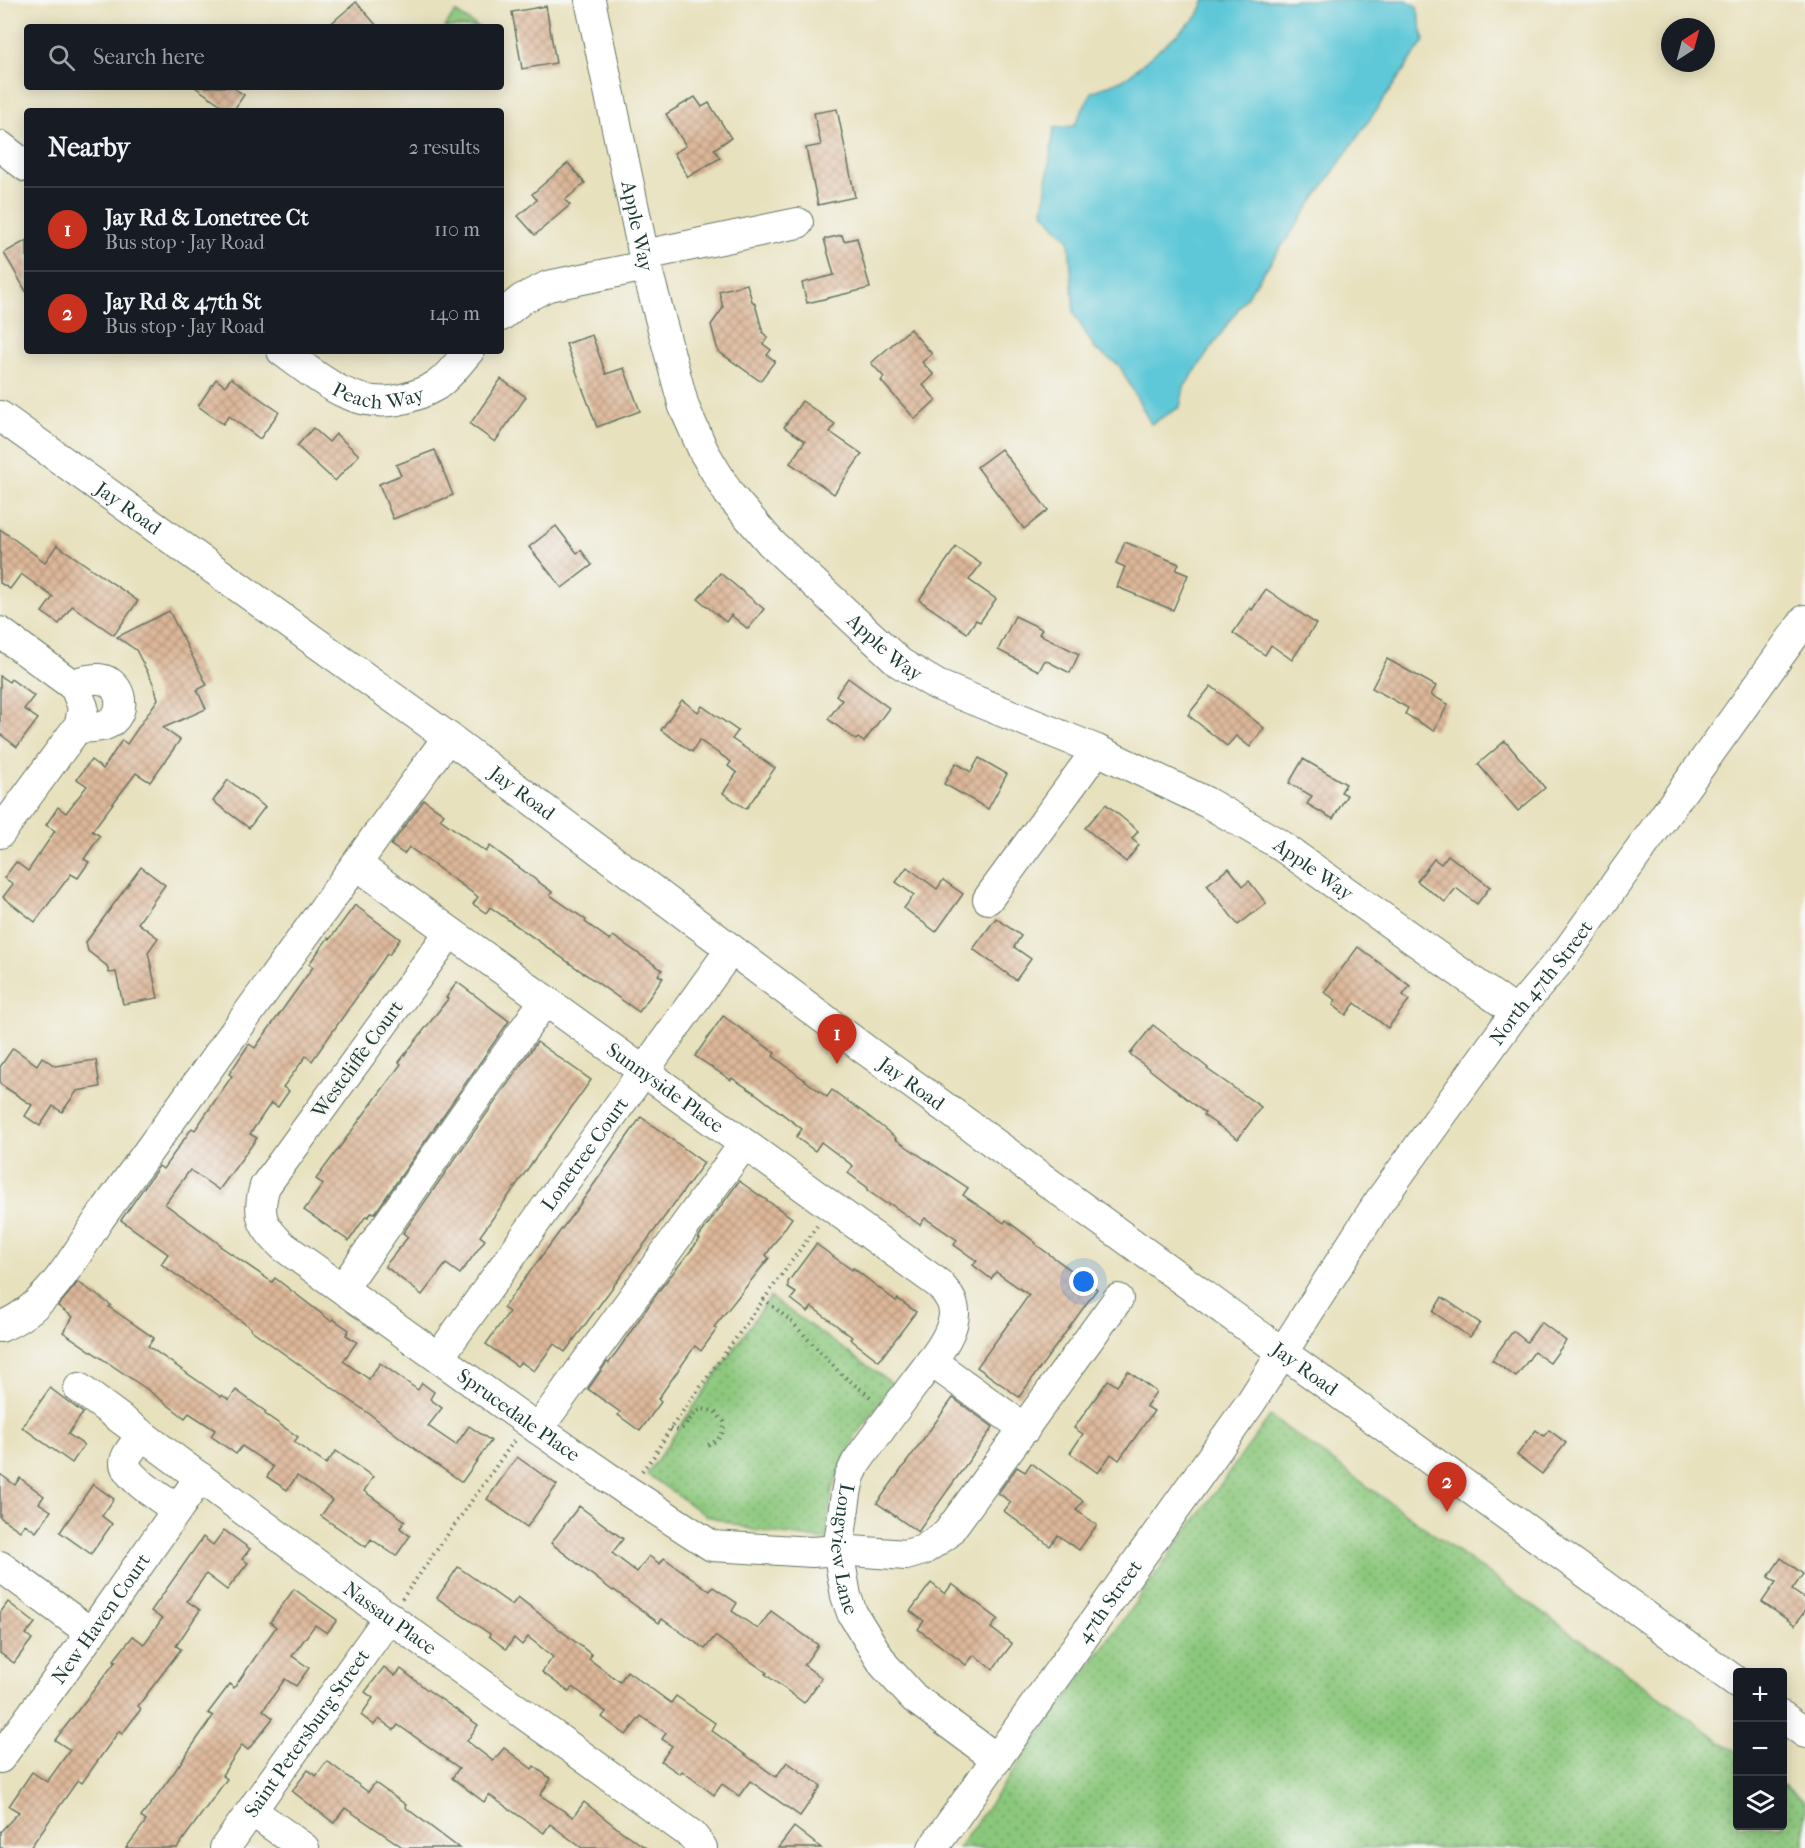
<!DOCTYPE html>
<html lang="en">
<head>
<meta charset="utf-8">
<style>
	body { margin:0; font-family:"IM FELL French Canon",serif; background:#20242c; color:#f1f3f6 }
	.controls { position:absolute; right:18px; bottom:18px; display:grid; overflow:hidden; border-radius:6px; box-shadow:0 3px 15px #0003 }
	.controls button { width:54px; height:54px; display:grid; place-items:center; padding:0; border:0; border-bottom:2px solid #363941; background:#171b24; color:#f1f3f6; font:30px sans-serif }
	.compass { position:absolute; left:1661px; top:18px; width:54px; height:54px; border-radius:50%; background:#171b24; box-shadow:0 3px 15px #0003; rotate:36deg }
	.you { position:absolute; left:1084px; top:1282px; width:21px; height:21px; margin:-15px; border:4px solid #fff; border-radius:50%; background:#1a73e8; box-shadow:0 0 0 9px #1a73e833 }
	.badge { display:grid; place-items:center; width:39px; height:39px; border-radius:50%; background:#c8321e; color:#fff; font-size:20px; font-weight:700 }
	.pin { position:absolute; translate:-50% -50px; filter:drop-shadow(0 2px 3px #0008) }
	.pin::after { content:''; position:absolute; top:32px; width:21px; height:18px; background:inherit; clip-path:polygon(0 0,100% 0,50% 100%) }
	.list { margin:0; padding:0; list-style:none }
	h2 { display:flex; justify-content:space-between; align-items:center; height:78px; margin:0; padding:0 24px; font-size:26px }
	h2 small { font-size:20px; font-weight:400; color:#9ea1a6 }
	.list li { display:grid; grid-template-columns:39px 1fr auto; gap:18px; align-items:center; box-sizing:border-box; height:84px; padding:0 24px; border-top:2px solid #363941 }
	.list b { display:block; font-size:22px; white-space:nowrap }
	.list p { margin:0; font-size:20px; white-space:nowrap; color:#9ea1a6 }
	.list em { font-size:20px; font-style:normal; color:#9ea1a6 }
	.icon { flex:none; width:33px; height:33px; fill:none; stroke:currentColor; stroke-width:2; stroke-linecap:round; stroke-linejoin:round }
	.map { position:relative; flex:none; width:1805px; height:1848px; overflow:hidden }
	.search { position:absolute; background:#171b24; box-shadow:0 3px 15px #0003; left:24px; top:24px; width:480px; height:66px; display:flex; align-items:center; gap:15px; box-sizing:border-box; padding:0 21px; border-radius:6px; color:#9ea1a6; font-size:22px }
	.panel { position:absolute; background:#171b24; box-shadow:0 3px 15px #0003; left:24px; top:108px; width:480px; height:246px; border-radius:6px }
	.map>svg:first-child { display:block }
	.grass { fill:url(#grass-dots); stroke:#558258; stroke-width:1.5 }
	.pitch { fill:#8bc77c; stroke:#558258; stroke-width:1.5 }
	.water { fill:#5ec8d8; stroke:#3e8286; stroke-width:1.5 }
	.building { fill:url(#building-cross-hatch) }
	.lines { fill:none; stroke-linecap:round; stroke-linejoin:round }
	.minor-casing { stroke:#657664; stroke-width:32 }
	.path { stroke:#657664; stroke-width:4; stroke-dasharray:1.5 4.5; stroke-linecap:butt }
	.minor { stroke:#fff; stroke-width:30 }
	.labels { text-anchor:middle; stroke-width:4.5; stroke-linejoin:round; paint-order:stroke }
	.street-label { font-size:20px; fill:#1f3d34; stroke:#f6f6f2 }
</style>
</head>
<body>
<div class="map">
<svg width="1805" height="1848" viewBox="0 0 1805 1848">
	<defs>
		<pattern id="grass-dots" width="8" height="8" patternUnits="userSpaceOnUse" patternTransform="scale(1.5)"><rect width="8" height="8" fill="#8bc77c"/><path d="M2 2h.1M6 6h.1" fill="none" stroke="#71a366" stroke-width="1.8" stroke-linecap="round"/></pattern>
		<pattern id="building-cross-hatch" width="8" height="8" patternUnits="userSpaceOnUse" patternTransform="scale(1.5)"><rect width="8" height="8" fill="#deb799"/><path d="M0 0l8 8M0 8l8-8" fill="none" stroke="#b3967e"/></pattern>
	</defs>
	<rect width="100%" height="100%" fill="#f6f6f2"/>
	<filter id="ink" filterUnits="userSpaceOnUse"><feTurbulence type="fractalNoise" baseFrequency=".0167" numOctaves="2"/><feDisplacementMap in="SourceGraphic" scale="12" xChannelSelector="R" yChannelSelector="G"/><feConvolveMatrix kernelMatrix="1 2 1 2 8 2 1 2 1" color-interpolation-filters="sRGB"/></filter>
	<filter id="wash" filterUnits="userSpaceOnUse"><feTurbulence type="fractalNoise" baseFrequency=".008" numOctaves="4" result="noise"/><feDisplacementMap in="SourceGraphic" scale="24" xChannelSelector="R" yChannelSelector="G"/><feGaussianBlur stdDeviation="1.35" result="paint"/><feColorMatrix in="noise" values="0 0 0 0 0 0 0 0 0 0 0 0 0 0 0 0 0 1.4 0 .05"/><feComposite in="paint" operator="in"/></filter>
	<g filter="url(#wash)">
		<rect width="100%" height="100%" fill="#e8e1be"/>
		<g class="grass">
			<path d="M770,1297L893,1384L854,1439L832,1489L826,1540L753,1530L705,1515L647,1474Z"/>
			<path d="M1270,1416L1737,1753L1738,1826H1782L1783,1785L1805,1801V1848H958Z"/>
		</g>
		<path class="pitch" d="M455,12L478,27H445Z"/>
		<path class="water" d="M1205,0H1407L1417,7L1424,41L1184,387L1180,407L1151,424L1119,365L1096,350L1074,314L1069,240L1043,212L1054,128L1074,126L1092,92L1126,78L1197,17Z"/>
		<g id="blocks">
			<g class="building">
				<path d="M356,2L378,27H327Z"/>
				<path d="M546,6L556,63L522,69L512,12Z"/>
				<path d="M195,87H232L244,95L233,111H230Z"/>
				<path d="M695,97L702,107L709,103L731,138L714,149L720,158L688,177L674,153L686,146L666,114Z"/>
				<path d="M837,109L855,197L818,205L806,148L821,145L814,113Z"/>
				<path d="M568,163L585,183L565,200L570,205L535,235L518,216L537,200L532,194Z"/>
				<path d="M842,235L844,241L857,238L870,288L807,303L802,283L834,275L824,239Z"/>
				<path d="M27,240V293L4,253Z"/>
				<path d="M747,284L752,301L755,304L763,333L768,337L763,344L771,350L767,355L775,361L760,381L718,351L711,325L723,308L719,291Z"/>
				<path d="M910,329L932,354L922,362L934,375L923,385L936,400L915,419L881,381L884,377L871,363Z"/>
				<path d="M592,335L606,374L624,368L640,411L597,427L566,344Z"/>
				<path d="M231,378L279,412L260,439L229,416L223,424L198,406L216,379L225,386Z"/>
				<path d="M501,379L526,397L495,442L470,424Z"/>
				<path d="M802,401L835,424L830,432L862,454L834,494L790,463L805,441L784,427Z"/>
				<path d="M313,428L329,442L336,434L359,455L335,481L297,446Z"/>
				<path d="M1001,449L1048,510L1024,529L977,467Z"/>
				<path d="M435,450L453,495L393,519L379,484L401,475L396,465Z"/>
				<path d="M556,526L577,553L581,550L592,565L562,588L529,547Z"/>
				<path d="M0,529L45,562L57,545L138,601L114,635L72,606L59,624L42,612L53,597L21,574L10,589L0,583Z"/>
				<path d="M1125,542L1179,564L1176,570L1188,575L1173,610L1117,587L1125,567L1116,563Z"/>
				<path d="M956,547L981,564L969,580L996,599L980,622L976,620L967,633L919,600Z"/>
				<path d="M720,573L764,609L748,629L731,615L726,622L698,599Z"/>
				<path d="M1266,589L1316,624L1292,660L1271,645L1265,655L1233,633L1250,608L1252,610Z"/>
				<path d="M169,611L207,685L197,690L206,709L163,728L180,740L150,782L136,773L92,831L100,836L84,859L89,862L78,878L71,874L35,922L3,897L13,884L4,878L16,862L28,871L55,831L46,825L58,807L66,813L87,786L77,779L91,760L103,769L122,740L127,744L158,699L153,683L136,650L117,637Z"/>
				<path d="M1015,616L1042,629L1039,634L1079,654L1070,673L1045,660L1039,671L998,650Z"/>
				<path d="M1387,659L1436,686L1431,695L1448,704L1434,731L1405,714L1408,708L1372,688Z"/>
				<path d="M0,676L9,682L11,679L34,696L24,709L38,719L17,747L0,734Z"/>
				<path d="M848,678L889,708L864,742L858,738L856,740L828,719L842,700L836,695Z"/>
				<path d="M1211,686L1264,728L1250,747L1236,736L1227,746L1188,715Z"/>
				<path d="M682,700L698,712L702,706L738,731L732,739L775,768L746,809L723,793L737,773L728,766L731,762L699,740L692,752L661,730Z"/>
				<path d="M1505,741L1545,788L1518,811L1478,764Z"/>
				<path d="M979,758L1007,774L988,809L944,784L956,763L971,772Z"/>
				<path d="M1303,759L1346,784L1341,792L1347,795L1333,819L1307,804L1312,796L1289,783Z"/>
				<path d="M228,780L265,807L249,828L213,801Z"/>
				<path d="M424,800L444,814L440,819L486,852L490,846L552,892L550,895L586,920L585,922L610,940L613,936L662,970L658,975L663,978L639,1012L490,907L486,913L473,904L478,897L409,847L404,854L391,845Z"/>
				<path d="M1106,804L1138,831L1132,839L1139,845L1126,862L1085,828Z"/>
				<path d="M1448,855L1490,887L1477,904L1456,888L1445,902L1417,881L1434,859L1441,864Z"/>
				<path d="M141,867L165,885L138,923L158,938L148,952L158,998L123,1004L116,972L109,973L107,966L88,951L86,942Z"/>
				<path d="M907,867L937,889L943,880L963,894L936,932L904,908L914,895L896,882Z"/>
				<path d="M1229,868L1243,886L1249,881L1266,903L1238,925L1207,885Z"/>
				<path d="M355,905L400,939L389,955L387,954L312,1061L306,1056L283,1087L289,1091L278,1107L271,1103L250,1134L257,1138L219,1190L190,1170L165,1204L221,1245L220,1246L272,1282L275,1278L331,1321L333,1319L349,1330L346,1335L357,1342L343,1361L369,1379L380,1363L418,1390L422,1383L434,1392L430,1399L442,1408L428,1426L456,1445L469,1426L491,1441L462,1482L420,1453L371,1415L280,1351L250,1329L251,1328L161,1264L168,1254L121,1220L159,1166L163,1169L192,1128L195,1130L232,1076L229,1074L249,1044L255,1048L313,967L309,964L328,938L330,939Z"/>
				<path d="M996,918L1021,936L1014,947L1031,959L1016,980L973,949Z"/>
				<path d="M1358,947L1410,986L1403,995L1409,1000L1388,1028L1355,1003L1346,1015L1333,1005L1336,1000L1324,992Z"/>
				<path d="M457,982L509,1021L375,1213L372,1212L368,1217L366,1216L349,1241L304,1210L323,1184L316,1179L401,1064L399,1062L448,999L446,998Z"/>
				<path d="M723,1016L775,1053L773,1056L827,1097L832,1090L867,1115L896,1138L895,1139L968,1188L963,1195L1004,1223L1006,1220L1036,1243L1035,1244L1097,1289L1019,1397L977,1367L1029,1295L996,1272L991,1279L973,1265L977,1261L954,1245L957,1240L925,1218L920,1225L889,1203L888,1205L867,1190L868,1188L848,1173L853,1166L821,1142L815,1151L796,1137L802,1129L755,1093L732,1078L731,1080L695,1056Z"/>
				<path d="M1153,1025L1208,1068L1207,1069L1261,1107L1238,1139L1203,1115L1205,1113L1130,1054Z"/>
				<path d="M537,1042L591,1080L480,1236L485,1240L460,1274L446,1264L422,1295L385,1266L408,1237L403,1233Z"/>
				<path d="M13,1048L37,1065L42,1057L55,1066L96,1060L100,1087L77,1091L62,1112L53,1106L40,1126L25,1116L32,1105L0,1084V1067Z"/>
				<path d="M641,1117L704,1163L565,1352L554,1344L534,1371L521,1362L517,1366L486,1344L509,1312L503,1308L578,1207Z"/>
				<path d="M739,1181L792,1218L766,1255L769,1258L714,1327L717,1329L701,1351L695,1346L658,1399L661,1402L640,1431L618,1415L620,1412L588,1389L607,1362L609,1363L661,1288L700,1239L698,1238Z"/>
				<path d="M816,1244L852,1270L853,1268L896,1301L898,1299L916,1312L879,1361L850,1339L852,1337L812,1307L808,1312L791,1299L796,1293L788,1288V1282Z"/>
				<path d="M78,1282L111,1305L109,1307L154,1338L148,1346L221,1397L222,1395L229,1400L236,1390L266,1412L265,1414L298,1437L294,1442L326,1464L336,1451L373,1477L364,1491L405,1521L400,1528L410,1536L396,1556L371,1539L366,1547L321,1516L332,1500L297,1476L287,1490L267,1477L273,1467L242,1446L236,1454L211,1436L215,1430L189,1413L185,1418L148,1390L63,1332L73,1317L58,1306Z"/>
				<path d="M1442,1297L1480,1323L1470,1337L1433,1312Z"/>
				<path d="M1541,1322L1566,1341L1550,1363L1534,1352L1516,1377L1492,1360L1513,1331L1527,1342Z"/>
				<path d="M1128,1371L1156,1392L1146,1406L1154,1411L1119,1460L1111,1454L1098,1473L1070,1453L1083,1434L1074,1428L1108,1380L1117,1386Z"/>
				<path d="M50,1388L83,1413L68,1434L84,1445L72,1463L22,1427Z"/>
				<path d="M953,1398L993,1427L918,1532L877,1503Z"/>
				<path d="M1536,1430L1544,1436L1549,1430L1566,1443L1542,1474L1517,1455Z"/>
				<path d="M517,1457L557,1485L527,1527L487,1499Z"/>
				<path d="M1031,1463L1083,1501L1076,1510L1097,1525L1079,1550L1058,1535L1050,1546L1004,1511L1011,1502L998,1493L1017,1467L1025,1472Z"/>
				<path d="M0,1474L15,1485L20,1478L44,1496L39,1503L51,1511L36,1532L25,1524L20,1531L0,1517Z"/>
				<path d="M93,1484L114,1499L102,1516L112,1524L91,1554L60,1532Z"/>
				<path d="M579,1506L623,1539L612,1553L637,1572L649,1556L660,1564L664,1558L710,1591L713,1587L737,1603L732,1611L758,1629L771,1611L818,1645L804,1665L822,1678L804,1703L765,1674L767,1673L715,1636L705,1649L662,1619L659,1623L614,1590L613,1591L551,1543Z"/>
				<path d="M224,1530L250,1549L242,1559L248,1563L227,1590L206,1574L187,1601L200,1610L176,1646L181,1649L138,1706L141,1709L122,1734L119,1731L82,1783L78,1780L30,1848H0V1832L19,1812L9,1806L32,1772L47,1782L70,1750L55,1740L116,1661L114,1660L133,1636L144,1644L162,1619L151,1611L203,1537L213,1545Z"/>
				<path d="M1781,1558L1803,1574L1792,1590L1805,1599V1611L1795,1625L1762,1602L1776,1582L1768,1577Z"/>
				<path d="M458,1567L512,1605L518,1597L592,1655L589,1659L620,1682L627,1671L671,1703L676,1696L715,1723L711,1730L776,1777L787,1762L821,1786L800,1816L750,1781L739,1796L722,1784L714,1795L682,1771L680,1774L661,1761L672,1746L662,1739L666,1733L641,1716L626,1735L602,1717L606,1712L573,1687L569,1692L542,1672L553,1657L528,1637L522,1645L514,1638L506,1649L489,1636L490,1634L437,1598Z"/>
				<path d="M931,1583L945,1594L952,1584L998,1619L991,1628L1012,1644L993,1669L974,1655L966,1665L918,1629L924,1621L910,1611Z"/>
				<path d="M294,1589L337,1620L327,1633L315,1625L292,1656L309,1668L296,1686L285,1679L263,1710L273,1718L248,1750L242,1745L222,1775L227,1779L177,1848H126L146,1821L141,1817L175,1771L213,1716L208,1713L230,1684L234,1688L276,1627L270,1622Z"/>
				<path d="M8,1602L35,1623L26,1634L32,1639L14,1663L0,1653V1613Z"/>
				<path d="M384,1667L395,1676L401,1669L425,1688L478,1725L467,1741L493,1761L504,1748L532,1769L534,1766L551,1779L540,1795L573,1817L584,1802L621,1831L646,1848H582L550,1824L544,1833L489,1795L484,1802L452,1778L459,1768L398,1725L394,1730L379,1719L374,1725L361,1715L373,1698L365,1692Z"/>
				<path d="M327,1761L368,1792L375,1783L406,1805L405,1807L459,1848H404L345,1808L334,1823L292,1791L308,1770L316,1776Z"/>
				<path d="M794,1827L821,1848H778Z"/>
			</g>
		</g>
	</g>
	<g filter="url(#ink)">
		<use href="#blocks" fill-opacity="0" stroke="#657664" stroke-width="1.5"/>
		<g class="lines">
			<g class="minor-casing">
				<g id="minor">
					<path id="s1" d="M590,0L646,266L684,407L704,452L729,494L771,543L900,663L937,685L1097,750L1206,802L1277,843L1516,1012"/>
					<path d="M0,146L27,167"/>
					<path d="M644,255L798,223"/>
					<path d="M501,316L522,299L548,286L646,266"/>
					<path id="s2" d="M282,351C317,376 351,409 398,400C412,397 424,393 437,385C449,377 459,362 469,351"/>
					<path id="s3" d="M0,416L448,737L863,1048L1738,1683"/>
					<path d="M0,632L75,687L83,707L80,724L0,833"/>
					<path d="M71,684C80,682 90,678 99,679C123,681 129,716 105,725C97,728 87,727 78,728"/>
					<path id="s4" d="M367,872C557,1010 748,1147 939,1284C949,1295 957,1306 953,1321C949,1341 929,1364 917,1380C896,1408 876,1435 856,1463L849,1478L846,1494L838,1550L846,1596L852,1613L884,1665L914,1698L997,1759"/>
					<path d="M988,899L1097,750"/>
					<path id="s5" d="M450,932L265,1186C256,1215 262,1227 284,1247L538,1429L626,1490L712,1546L812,1552L838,1550L906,1555L923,1550L947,1534L1118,1299"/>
					<path d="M343,1288L545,1000"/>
					<path d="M0,1327C48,1308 73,1259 100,1218L448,737"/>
					<path id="s6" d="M439,1357L731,949"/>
					<path d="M931,1361L1025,1429"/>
					<path id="s7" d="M79,1388L365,1600L692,1835L702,1848"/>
					<path d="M538,1429L744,1144"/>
					<path d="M142,1435C137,1443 125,1454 125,1463C124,1476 165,1501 176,1509"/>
					<path d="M0,1566L91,1633"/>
					<path d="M1782,1716L1805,1733"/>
					<path id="s8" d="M0,1758L91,1633L200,1477"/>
					<path d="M252,1811L304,1848"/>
					<path id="s9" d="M225,1848L389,1617"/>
					<path id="s10" d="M933,1848L1251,1402L1376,1206L1516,1012L1566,953L1805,620"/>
				</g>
			</g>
			<g class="path">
				<path d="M763,1299L790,1320L840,1373L873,1399"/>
				<path d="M670,1429C690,1433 685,1417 702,1409L714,1411L724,1422C725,1435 717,1442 705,1446"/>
				<path d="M642,1471L654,1456L670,1429L817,1226"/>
				<path d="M402,1599L514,1441"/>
			</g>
			<use href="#minor" class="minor"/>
		</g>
	</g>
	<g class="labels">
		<g class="street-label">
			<text dy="7" stroke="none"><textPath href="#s1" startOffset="231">Apple Way</textPath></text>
			<text dy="7" stroke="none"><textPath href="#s2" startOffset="110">Peach Way</textPath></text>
			<text dy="7" stroke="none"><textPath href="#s3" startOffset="158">Jay Road</textPath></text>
			<text dy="7" stroke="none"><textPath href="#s1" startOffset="735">Apple Way</textPath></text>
			<text dy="7" stroke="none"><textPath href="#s3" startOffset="644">Jay Road</textPath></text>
			<text dy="7" stroke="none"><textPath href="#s1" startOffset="1220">Apple Way</textPath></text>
			<text dy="7" stroke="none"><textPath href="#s10" startOffset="1058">North 47th Street</textPath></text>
			<text transform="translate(357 1059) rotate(-54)" y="7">Westcliffe Court</text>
			<text dy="7" stroke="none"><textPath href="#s3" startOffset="1130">Jay Road</textPath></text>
			<text dy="7" stroke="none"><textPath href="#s4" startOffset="368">Sunnyside Place</textPath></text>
			<text dy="7" stroke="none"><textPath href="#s6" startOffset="250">Lonetree Court</textPath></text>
			<text dy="7" stroke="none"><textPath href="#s3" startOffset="1616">Jay Road</textPath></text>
			<text dy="7" stroke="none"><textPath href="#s5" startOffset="672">Sprucedale Place</textPath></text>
			<text dy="7" stroke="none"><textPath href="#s4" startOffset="1008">Longview Lane</textPath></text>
			<text dy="7" stroke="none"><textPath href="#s10" startOffset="303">47th Street</textPath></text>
			<text dy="7" stroke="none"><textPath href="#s8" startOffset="172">New Haven Court</textPath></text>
			<text dy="7" stroke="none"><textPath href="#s7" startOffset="387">Nassau Place</textPath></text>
			<text dy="7" stroke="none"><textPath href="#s9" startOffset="141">Saint Petersburg Street</textPath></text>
		</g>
	</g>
</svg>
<div class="controls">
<button>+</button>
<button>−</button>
<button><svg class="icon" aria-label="layers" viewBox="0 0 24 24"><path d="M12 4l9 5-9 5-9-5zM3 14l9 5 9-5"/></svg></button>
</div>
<svg class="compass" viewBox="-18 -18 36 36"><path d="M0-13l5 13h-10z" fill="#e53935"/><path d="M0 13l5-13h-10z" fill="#9ea1a6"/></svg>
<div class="you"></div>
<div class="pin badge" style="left:837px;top:1064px">1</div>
<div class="pin badge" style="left:1447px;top:1512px">2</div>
<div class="search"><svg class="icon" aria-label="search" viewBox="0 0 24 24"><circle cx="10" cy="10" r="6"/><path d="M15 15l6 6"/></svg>Search here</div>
<section class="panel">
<h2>Nearby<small>2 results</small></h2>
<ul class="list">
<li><span class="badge">1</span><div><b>Jay Rd &amp; Lonetree Ct</b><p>Bus stop · Jay Road</p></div><em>110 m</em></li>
<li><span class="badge">2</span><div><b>Jay Rd &amp; 47th St</b><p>Bus stop · Jay Road</p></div><em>140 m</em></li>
</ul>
</section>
</div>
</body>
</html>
